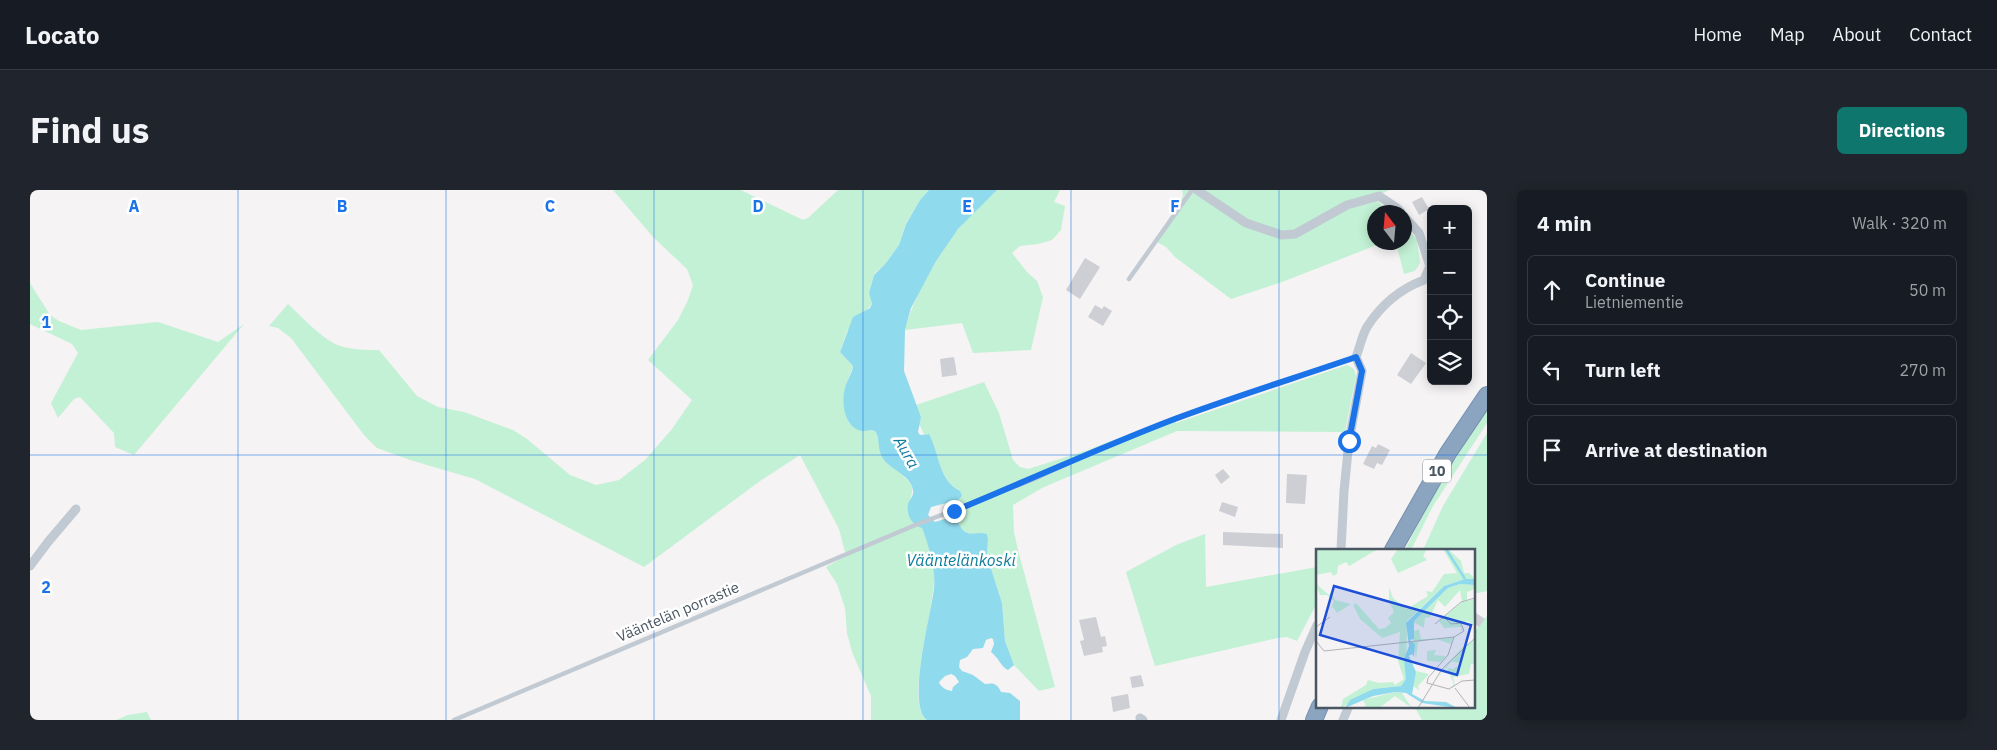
<!DOCTYPE html>
<html lang="en">
<head>
<meta charset="utf-8">
<style>
	body { margin:0; font-family:"IBM Plex Sans",sans-serif; background:#20242c; color:#f1f3f6 }
	.controls { position:absolute; right:15px; top:15px; display:grid; overflow:hidden; border-radius:8px; box-shadow:0 2px 12px #0003 }
	.controls button { width:45px; height:45px; display:grid; place-items:center; padding:0; border:0; border-bottom:1px solid #363941; background:#171b24; color:#f1f3f6; font:25px sans-serif }
	.compass { position:absolute; left:1337px; top:15px; width:45px; height:45px; border-radius:50%; background:#171b24; box-shadow:0 2px 12px #0003; rotate:344deg }
	.stop { position:absolute; width:15px; height:15px; margin:-11px; border:4px solid #1a73e8; border-radius:50%; background:#fff }
	.stop.end { background:#1a73e8; border-color:#fff; box-shadow:0 1px 5px #0008 }
	.list { margin:0; padding:0; list-style:none }
	h2 { display:flex; justify-content:space-between; align-items:center; height:65px; margin:0; padding:0 20px; font-size:21px }
	h2 small { font-size:16px; font-weight:400; color:#9ea1a6 }
	.list li { display:grid; grid-template-columns:32px 1fr auto; gap:15px; align-items:center; box-sizing:border-box; height:70px; margin:0 10px 10px; padding:0 10px; border:1px solid #363941; border-radius:8px }
	.list b { display:block; font-size:19px; white-space:nowrap }
	.list p { margin:0; font-size:16px; white-space:nowrap; color:#9ea1a6 }
	.list em { font-size:16px; font-style:normal; color:#9ea1a6 }
	.icon { flex:none; width:28px; height:28px; fill:none; stroke:currentColor; stroke-width:2; stroke-linecap:round; stroke-linejoin:round }
	.map { position:relative; flex:none; width:1457px; height:530px; overflow:hidden; border-radius:8px }
	header { display:flex; align-items:center; gap:30px; box-sizing:border-box; height:70px; padding:0 25px; background:#171b24; border-bottom:1px solid #363941 }
	header strong { font-size:24px }
	nav { display:flex; gap:28px; margin-inline-start:auto; font-size:18px }
	.intro { display:flex; align-items:center; justify-content:space-between; box-sizing:border-box; height:120px; padding:0 30px }
	h1 { margin:0; font-size:35px }
	.button { padding:12px 22px; border-radius:8px; background:#0f766e; color:#fff; font-size:18px; font-weight:700 }
	main { display:flex; gap:30px; padding:0 30px }
	aside { flex:1; background:#171b24; border-radius:8px; box-shadow:0 2px 12px #0003 }
	.map>svg:first-child { display:block }
	.green { fill:#c3f1d5 }
	.water { fill:#90daee; fill-rule:evenodd }
	.building { fill:#cdcfd5 }
	.lines { fill:none; stroke-linecap:round; stroke-linejoin:round }
	.highway-casing { stroke:#7690ad; stroke-width:18 }
	.lane { stroke:#c1cad2; stroke-width:4.5 }
	.street { stroke:#c1cad2; stroke-width:9 }
	.highway { stroke:#8ba5c1; stroke-width:16 }
	.route { stroke:#1a73e8; stroke-width:6 }
	.grid { fill:none; stroke:#1a73e8; stroke-width:1; stroke-opacity:0.55 }
	.labels { text-anchor:middle; stroke-width:5; stroke-linejoin:round; paint-order:stroke }
	.shield { fill:#fff; stroke:#808990; stroke-width:1 }
	.shield-label { font-size:14px; font-weight:bold; fill:#4a5661 }
	.street-label { font-size:15px; fill:#4a5661; stroke:#fff }
	.water-label { font-size:16px; font-style:italic; fill:#0c7c9b; stroke:#fff }
	.inset-river { fill:none; stroke:#90daee; stroke-width:2.5 }
	.inset-road { fill:none; stroke:#b1b4b9; stroke-width:1 }
	.view { fill:#1d4ed8; fill-opacity:0.15; stroke:#1d4ed8; stroke-width:2.5 }
	.inset-edge { fill:none; stroke:#4a5661; stroke-width:2.5 }
	.grid-label { font-size:16px; text-anchor:middle; font-weight:bold; fill:#1a73e8; stroke:#fff; stroke-width:5; stroke-linejoin:round; paint-order:stroke }
</style>
</head>
<body>
<header>
<strong>Locato</strong>
<nav><a>Home</a><a>Map</a><a>About</a><a>Contact</a></nav>
</header>
<div class="intro"><h1>Find us</h1><a class="button">Directions</a></div>
<main>
<div class="map">
<svg width="1457" height="530" viewBox="0 0 1457 530">
	<rect width="100%" height="100%" fill="#f5f3f3"/>
	<g class="green">
		<path d="M583,0H711L773,30L778,28L808,0H899L890,10L876,33L869,55L856,73L844,84L839,103L842,114L817,141L810,162L823,176L815,198V223L819,233L832,241H845L848,249L874,287C890,300 877,304 882,314C890,334 901,356 904,378C909,408 872,512 897,530H841V506L822,462L817,443L815,418L807,394L796,377L816,366L809,339L770,265L730,291L614,377L445,289L380,270L347,258L334,245L261,148L248,138L239,136L258,114C272,127 293,150 310,156C323,160 336,160 349,160L387,206L408,217L434,222L483,240L497,249L540,285L566,295L589,290L615,270L642,239L662,210L618,170L648,130L658,110L663,95L657,79L623,47Z"/>
		<path d="M967,0H1030L1024,12L1035,16L1031,40L1022,50L1008,54L990,56L982,63L997,82L1007,91L1013,107L1001,160L943,163L932,133L875,140C884,107 905,65 929,38C940,25 954,13 967,0Z"/>
		<path d="M1152,0H1359L1344,8L1360,22H1344V52L1352,53L1252,92L1201,109L1145,67L1136,57L1125,51L1153,6Z"/>
		<path d="M1375,37L1387,49L1390,73L1385,81L1374,84L1366,53L1374,52Z"/>
		<path d="M0,93L20,125L29,131L51,140L128,132L188,152L214,134L104,265L85,257L84,243L50,207L44,209L28,228L21,213L48,163L42,154L0,134Z"/>
		<path d="M1317,175L1324,179L1326,186L1315,242L1147,241L1014,297L983,315L984,342L988,360L1025,497L1009,501L984,475L975,451L972,413L957,366L958,349L957,344C949,341 939,347 933,340C930,337 928,333 926,329L918,328L916,313L928,310L930,301C908,290 910,264 899,244H894L889,234L891,227L886,215L954,192L969,223L983,270L990,277L998,279L1055,261L1144,227L1146,233Z"/>
		<path d="M1457,221V233L1403,316L1381,360H1375C1399,312 1425,264 1457,221Z"/>
		<path d="M1457,243V401L1443,404V360H1393L1413,316Z"/>
		<path d="M1175,344L1176,397L1287,377V413L1267,451L1257,447L1248,448L1125,476L1096,382L1146,355Z"/>
		<path d="M1457,426V530H1392L1384,516H1443V444Z"/>
		<path d="M117,522L121,530H86L98,525Z"/>
	</g>
	<path class="water" d="M899,0H967L928,39L906,71L881,118L875,140L874,181L891,227L888,242L890,245L899,244C910,264 908,290 930,301L932,306L928,310L901,317L898,325L905,332L918,328L926,329C928,332 930,337 933,340C939,347 949,341 957,344L958,349L957,366L972,413L975,451L984,475L978,480C972,478 968,467 961,462L964,454L963,449L961,448L956,450L953,458L943,459L937,467L930,470L929,477L932,481L943,485L955,494C963,493 967,493 971,502L980,503L990,511V530H897C876,515 901,424 904,399C906,378 899,357 892,338C882,335 876,325 878,314C880,309 884,306 883,300C881,286 862,280 854,270C846,259 851,250 845,241C840,240 837,241 833,241C814,239 811,212 815,198C817,190 822,184 823,176L810,162L823,127L840,118L842,114L839,103L844,85L856,73L869,55L876,34L890,10ZM921,484L925,486L929,492L923,497L922,501C918,501 910,497 909,492L915,486Z"/>
	<g class="building">
		<path d="M1392,7L1399,19L1389,25L1382,12Z"/>
		<path d="M1055,68L1070,77L1050,109L1036,100Z"/>
		<path d="M1065,115L1072,119L1074,116L1082,121L1073,136L1058,127Z"/>
		<path d="M1381,163L1396,173L1381,194L1367,185Z"/>
		<path d="M924,167L927,185L912,187L910,169Z"/>
		<path d="M1348,254L1360,260L1352,275L1347,273L1344,279L1333,274L1342,256L1346,258Z"/>
		<path d="M1193,279L1200,287L1191,294L1185,285Z"/>
		<path d="M1257,284L1277,285L1275,314L1256,313Z"/>
		<path d="M1192,312L1208,317L1205,327L1189,321Z"/>
		<path d="M1193,342L1253,344V358L1193,355Z"/>
		<path d="M1443,421L1455,429L1449,437L1443,433Z"/>
		<path d="M1066,427L1071,447L1075,446L1077,456L1072,457L1073,462L1054,466L1050,451L1054,450L1049,430Z"/>
		<path d="M1111,485L1114,496L1102,498L1100,487Z"/>
		<path d="M1098,504L1100,518L1083,522L1081,507Z"/>
	</g>
	<g class="lines">
		<g class="highway-casing">
			<g id="highway">
				<path d="M1363,360L1418,263L1457,205"/>
				<path d="M1284,530L1290,516"/>
			</g>
		</g>
		<g class="lane">
			<path d="M1099,89L1162,0"/>
			<path d="M424,530L883,336L1002,290L1065,261L1145,229L1326,167"/>
		</g>
		<g class="street">
			<path d="M1167,0L1216,33L1252,45L1265,44L1317,15L1349,6L1367,18L1371,22"/>
			<path d="M1311,360L1314,301L1319,251L1332,181L1326,167C1330,157 1332,145 1337,137C1351,115 1370,99 1394,90L1400,76L1389,43L1374,26"/>
			<path d="M0,376L18,352L46,319"/>
			<path d="M1110,528L1113,530"/>
			<path d="M1251,530L1275,462L1287,435"/>
			<path d="M1313,530L1319,516"/>
		</g>
		<use href="#highway" class="highway"/>
	</g>
	<g class="lines">
		<path class="route" d="M924,321C997,291 1069,258 1142,230C1203,207 1265,188 1326,167L1332,181L1319,251"/>
	</g>
	<path class="grid" d="M208,0V530M416,0V530M624,0V530M833,0V530M1041,0V530M1249,0V530M0,265H1457"/>
	<g class="labels">
		<rect class="shield" x="1393" y="269.5" width="28" height="23" rx="4"/>
		<g class="shield-label">
			<text x="1407" y="286">10</text>
		</g>
		<g class="street-label">
			<text transform="translate(648 422) rotate(-23)" y="5">Vääntelän porrastie</text>
		</g>
		<g class="water-label">
			<text transform="translate(877 262) rotate(60)" y="6">Aura</text>
			<text x="931" y="376">Vääntelänkoski</text>
		</g>
	</g>
	<g transform="translate(1286 359)">
		<rect width="159" height="159" fill="#f5f3f3"/>
		<path d="M0,0H62L33,17L30,13L22,17L21,25L17,27L15,23L0,26ZM82,0H111L107,7L111,11L82,24L75,10ZM127,0H132L145,12L148,24H153L159,30H149L128,37L91,72L90,130L85,137L56,140L25,159L27,150L50,136L52,131L63,134L77,133L79,136L88,130L82,112L84,83L66,89L44,70L37,56L40,54L63,80L69,79L75,74L72,69L78,63L73,52V38L77,49L91,60L112,47L110,42L116,43L128,25L141,24ZM0,35L13,46L15,43L19,51L35,55L21,64L17,58L15,59L18,52L11,46H4ZM144,35L159,36V40L151,43V52L159,50L157,76L152,72L145,74L147,81L145,82V78L128,79L123,72L146,53L144,41L129,58L122,51L114,68L109,69L108,79L97,73L132,39ZM103,80L105,90L137,89L135,95L120,90L102,93L100,111L96,83ZM159,90V115H155L153,125L137,128L139,136L135,139L138,135L131,119L137,120L146,114L136,113L145,101L121,130L133,113L147,98ZM120,101L118,106L130,107L125,113L111,112V102ZM100,122L113,125L102,137L103,141L97,137ZM79,143L86,144L96,159L79,147L63,159H47L50,156L47,151Z" fill="#c3f1d5"/>
		<path d="M149,30H159V36L144,35L132,39L98,72V90L94,91L99,95L98,108L96,105L93,107L100,123L96,145L109,152L130,153L141,159L106,154L90,144L79,143L57,147L29,159L34,151L57,140L85,137L90,130L88,110L93,97L90,74L128,37Z" fill="#90daee"/>
		<path class="inset-river" d="M130,0L149,30"/>
		<path class="inset-road" d="M119,75L145,53L159,49M0,78L14,68M138,88L132,106L112,129L111,134L133,140L146,132L159,131M0,92L8,102L138,88L148,82L145,74L135,75L128,68M139,139L154,159M102,159L126,120L159,89"/>
		<path class="view" d="M18,37L155,76L141,126L4,86Z"/>
		<rect width="159" height="159" class="inset-edge"/>
	</g>
	<g class="grid-label">
		<text x="104" y="22">A</text>
		<text x="312" y="22">B</text>
		<text x="520" y="22">C</text>
		<text x="728" y="22">D</text>
		<text x="937" y="22">E</text>
		<text x="1145" y="22">F</text>
		<text x="16" y="138">1</text>
		<text x="16" y="403">2</text>
	</g>
</svg>
<div class="controls">
<button>+</button>
<button>−</button>
<button><svg class="icon" aria-label="locate" viewBox="0 0 24 24"><circle cx="12" cy="12" r="6"/><path d="M12 2v4M12 18v4M2 12h4M18 12h4"/></svg></button>
<button><svg class="icon" aria-label="layers" viewBox="0 0 24 24"><path d="M12 4l9 5-9 5-9-5zM3 14l9 5 9-5"/></svg></button>
</div>
<svg class="compass" viewBox="-18 -18 36 36"><path d="M0-13l5 13h-10z" fill="#e53935"/><path d="M0 13l5-13h-10z" fill="#9ea1a6"/></svg>
<div class="stop" style="left:1319px;top:251px"></div>
<div class="stop end" style="left:924px;top:321px"></div>
</div>
<aside>
<h2>4 min<small>Walk · 320 m</small></h2>
<ul class="list">
<li><svg class="icon" aria-label="ahead" viewBox="0 0 24 24"><path d="M12 20V5M6 11l6-6 6 6"/></svg><div><b>Continue</b><p>Lietniementie</p></div><em>50 m</em></li>
<li><svg class="icon" aria-label="left" viewBox="0 0 24 24"><path d="M17 20v-9H6M10 6l-5 5 5 5"/></svg><div><b>Turn left</b></div><em>270 m</em></li>
<li><svg class="icon" aria-label="arrive" viewBox="0 0 24 24"><path d="M6 21V4h12l-3 4 3 4H6"/></svg><div><b>Arrive at destination</b></div></li>
</ul>
</aside>
</main>
</body>
</html>
